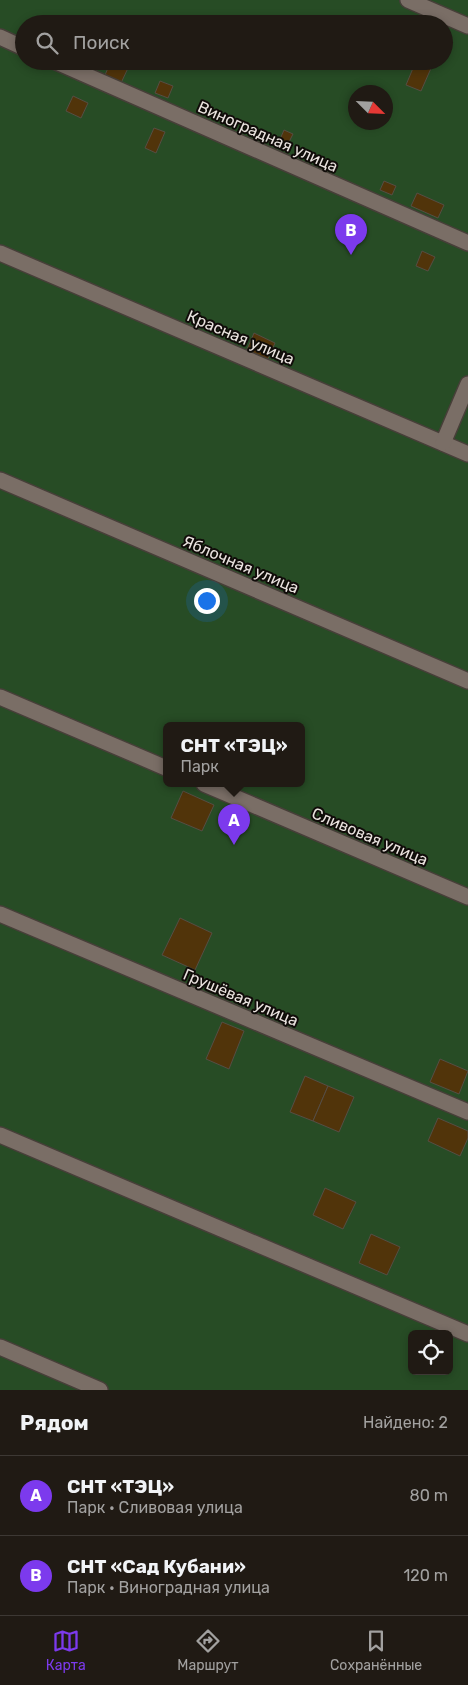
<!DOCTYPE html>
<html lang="ru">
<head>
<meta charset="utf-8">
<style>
	body { margin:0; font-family:Rubik,sans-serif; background:#2d2722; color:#f1f3f6 }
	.controls { position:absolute; right:15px; bottom:15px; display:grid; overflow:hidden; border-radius:8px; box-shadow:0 2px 8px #0003 }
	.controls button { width:45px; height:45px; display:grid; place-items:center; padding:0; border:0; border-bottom:1px solid #3d3834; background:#201a14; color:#f1f3f6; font:25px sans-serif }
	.compass { position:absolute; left:348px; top:85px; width:45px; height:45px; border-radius:50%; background:#201a14; box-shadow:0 2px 8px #0003; rotate:114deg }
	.you { position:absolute; left:206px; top:600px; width:18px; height:18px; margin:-12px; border:4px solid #fff; border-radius:50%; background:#1a73e8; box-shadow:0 0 0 8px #1a73e833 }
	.badge { display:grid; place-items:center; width:32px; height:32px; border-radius:50%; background:#7c3aed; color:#fff; font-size:16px; font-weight:700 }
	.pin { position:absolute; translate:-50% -41px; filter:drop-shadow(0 1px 2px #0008) }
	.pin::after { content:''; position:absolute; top:26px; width:18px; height:15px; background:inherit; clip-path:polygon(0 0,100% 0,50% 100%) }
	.popup { position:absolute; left:163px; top:722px; width:142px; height:65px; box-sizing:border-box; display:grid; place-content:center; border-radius:8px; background:#201a14; filter:drop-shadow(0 1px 4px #0005); font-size:16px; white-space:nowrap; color:#a2a1a0 }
	.popup b { font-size:19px; color:#f1f3f6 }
	.popup::after { content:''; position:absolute; left:50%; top:100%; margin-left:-10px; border:10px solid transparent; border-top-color:#201a14 }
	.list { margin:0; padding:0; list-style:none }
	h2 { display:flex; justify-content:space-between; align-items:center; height:65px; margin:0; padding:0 20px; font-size:21px }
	h2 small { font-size:16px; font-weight:400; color:#a2a1a0 }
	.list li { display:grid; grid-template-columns:32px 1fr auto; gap:15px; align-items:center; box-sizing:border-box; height:80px; padding:0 20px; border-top:1px solid #3d3834 }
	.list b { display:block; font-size:19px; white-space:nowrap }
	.list p { margin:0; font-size:16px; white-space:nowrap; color:#a2a1a0 }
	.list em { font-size:16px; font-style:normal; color:#a2a1a0 }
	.icon { flex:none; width:28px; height:28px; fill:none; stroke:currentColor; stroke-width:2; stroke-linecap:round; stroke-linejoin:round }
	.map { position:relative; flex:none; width:468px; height:1390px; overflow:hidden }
	.search { position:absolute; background:#201a14; box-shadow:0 2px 8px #0003; left:15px; right:15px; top:15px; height:55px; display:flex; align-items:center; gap:12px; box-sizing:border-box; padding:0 18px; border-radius:28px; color:#a2a1a0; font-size:19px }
	.sheet { height:225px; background:#201a14 }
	nav { display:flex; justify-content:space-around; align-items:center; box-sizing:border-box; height:70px; border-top:1px solid #3d3834; background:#201a14; font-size:14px; color:#a2a1a0 }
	nav a { display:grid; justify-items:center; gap:2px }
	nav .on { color:#7c3aed }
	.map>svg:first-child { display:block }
	.green { fill:#274c25; fill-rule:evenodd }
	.building { fill:#51340a; stroke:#564d44 }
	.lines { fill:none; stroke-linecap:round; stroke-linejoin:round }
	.minor-casing { stroke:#473f39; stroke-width:18 }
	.minor { stroke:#7a6e66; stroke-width:15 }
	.labels { text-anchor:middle; stroke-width:4; stroke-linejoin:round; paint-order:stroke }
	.street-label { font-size:16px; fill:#eae3df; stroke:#100c09 }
</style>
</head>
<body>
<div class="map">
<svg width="468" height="1390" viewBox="0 0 468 1390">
	<rect width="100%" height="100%" fill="#2b221b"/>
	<path class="green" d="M0,0H468V1390H0ZM24,24H444V61H24ZM356,92H386V122H356ZM166,726H302V784H166ZM412,1334H449V1371H412Z"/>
	<g class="building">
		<path d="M111,61H119L129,66L121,83L105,75Z"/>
		<path d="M416,61H422L432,66L421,91L406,85Z"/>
		<path d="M160,81L173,86L168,98L155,93Z"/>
		<path d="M73,96L88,103L81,118L66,111Z"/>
		<path d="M154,128L165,132L156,153L145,148Z"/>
		<path d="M284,130L293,134L285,150L277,146Z"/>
		<path d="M384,181L396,186L392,195L380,190Z"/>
		<path d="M417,193L444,205L438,218L411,206Z"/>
		<path d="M422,251L435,257L428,271L416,266Z"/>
		<path d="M254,333L275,343L266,363L245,354Z"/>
		<path d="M183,791L214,805L202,831L171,818Z"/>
		<path d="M180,918L212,933L195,970L162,955Z"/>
		<path d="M222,1022L244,1031L229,1069L206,1059Z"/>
		<path d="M440,1059L468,1071L459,1094L430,1082Z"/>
		<path d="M305,1076L328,1086L313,1121L290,1112Z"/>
		<path d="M328,1086L354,1097L339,1132L313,1121Z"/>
		<path d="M438,1118L468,1131V1138L460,1156L428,1141Z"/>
		<path d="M325,1188L356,1202L343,1229L313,1215Z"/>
		<path d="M371,1234L400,1247L387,1275L359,1263Z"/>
	</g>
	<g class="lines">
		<g class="minor-casing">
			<g id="minor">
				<path d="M408,0L468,26"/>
				<path d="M0,37L24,48"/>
				<path d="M54,61L468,243"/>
				<path d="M0,253L468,454"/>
				<path d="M443,443L468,384"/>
				<path d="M0,480L468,681"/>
				<path d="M0,697L166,768"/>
				<path d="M204,784L468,897"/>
				<path d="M0,914L468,1112"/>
				<path d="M0,1135L468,1334"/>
				<path d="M0,1347L100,1390"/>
			</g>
		</g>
		<use href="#minor" class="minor"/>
	</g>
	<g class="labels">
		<g class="street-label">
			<text transform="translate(268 136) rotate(24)" y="6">Виноградная улица</text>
			<text transform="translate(241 337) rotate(23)" y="6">Красная улица</text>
			<text transform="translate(241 564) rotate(23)" y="6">Яблочная улица</text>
			<text transform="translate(370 836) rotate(23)" y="6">Сливовая улица</text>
			<text transform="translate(241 997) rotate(23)" y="6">Грушёвая улица</text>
		</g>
	</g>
</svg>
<div class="controls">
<button><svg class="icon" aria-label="locate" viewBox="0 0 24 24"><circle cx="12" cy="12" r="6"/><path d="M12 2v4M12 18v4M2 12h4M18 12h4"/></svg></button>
</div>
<svg class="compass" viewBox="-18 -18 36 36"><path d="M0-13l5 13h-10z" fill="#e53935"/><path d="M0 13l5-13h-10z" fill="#a2a1a0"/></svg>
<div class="you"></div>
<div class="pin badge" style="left:234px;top:845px">A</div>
<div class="popup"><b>СНТ «ТЭЦ»</b>Парк</div>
<div class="pin badge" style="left:351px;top:255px">B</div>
<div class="search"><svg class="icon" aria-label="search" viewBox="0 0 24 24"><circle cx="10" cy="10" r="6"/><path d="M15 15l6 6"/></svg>Поиск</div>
</div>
<section class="sheet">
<h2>Рядом<small>Найдено: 2</small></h2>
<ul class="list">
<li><span class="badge">A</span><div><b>СНТ «ТЭЦ»</b><p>Парк · Сливовая улица</p></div><em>80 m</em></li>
<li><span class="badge">B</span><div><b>СНТ «Сад Кубани»</b><p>Парк · Виноградная улица</p></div><em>120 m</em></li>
</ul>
</section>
<nav>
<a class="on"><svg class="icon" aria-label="map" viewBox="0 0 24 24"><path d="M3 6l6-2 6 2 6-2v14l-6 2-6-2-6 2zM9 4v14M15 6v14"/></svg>Карта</a>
<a><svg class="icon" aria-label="directions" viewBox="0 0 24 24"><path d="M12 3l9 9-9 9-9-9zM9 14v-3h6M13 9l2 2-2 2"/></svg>Маршрут</a>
<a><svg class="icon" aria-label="saved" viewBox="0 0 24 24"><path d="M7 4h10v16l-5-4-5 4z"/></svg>Сохранённые</a>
</nav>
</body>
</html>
